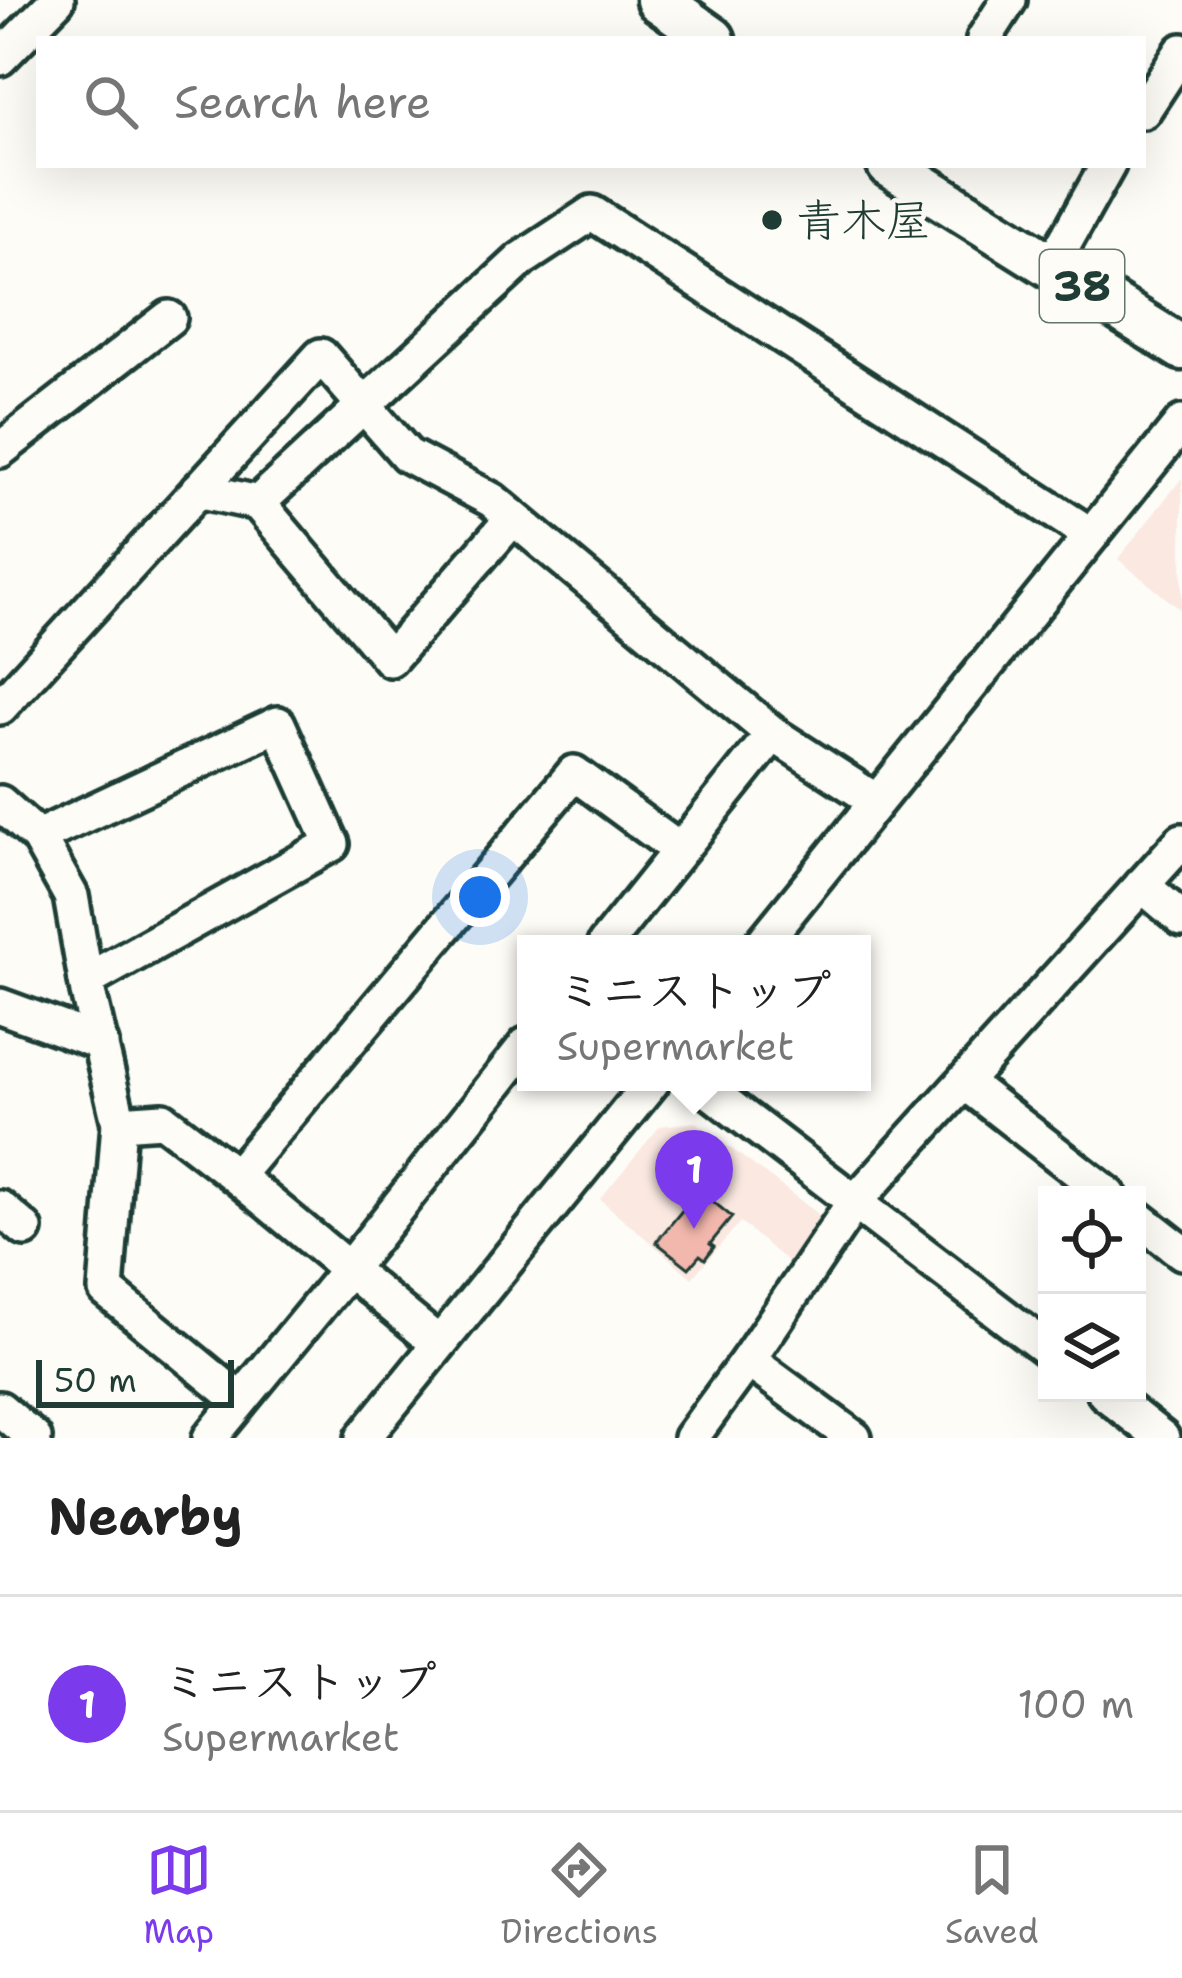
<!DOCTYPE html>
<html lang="en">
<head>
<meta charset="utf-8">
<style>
	body { margin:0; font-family:"Shantell Sans","Klee One",sans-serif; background:#f2f2f2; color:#222 }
	.controls { position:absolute; right:36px; bottom:36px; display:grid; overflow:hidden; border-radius:0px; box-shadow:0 12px 48px #0002 }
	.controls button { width:108px; height:108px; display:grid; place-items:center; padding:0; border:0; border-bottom:3px solid #e0e0e0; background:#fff; color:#222; font:60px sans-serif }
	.scale { position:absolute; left:36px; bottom:30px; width:198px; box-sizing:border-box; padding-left:12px; border:6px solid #1f3d34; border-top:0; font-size:33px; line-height:42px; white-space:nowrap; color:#1f3d34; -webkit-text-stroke:9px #fdfcf7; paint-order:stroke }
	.you { position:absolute; left:480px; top:897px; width:42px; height:42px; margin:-30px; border:9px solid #fff; border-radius:50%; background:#1a73e8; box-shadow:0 0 0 18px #1a73e833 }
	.badge { display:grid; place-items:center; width:78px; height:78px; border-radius:50%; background:#7c3aed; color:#fff; font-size:39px; font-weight:700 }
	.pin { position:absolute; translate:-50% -99px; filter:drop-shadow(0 3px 6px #0008) }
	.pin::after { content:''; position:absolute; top:63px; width:42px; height:36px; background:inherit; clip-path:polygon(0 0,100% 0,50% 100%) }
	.popup { position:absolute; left:517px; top:935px; width:354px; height:156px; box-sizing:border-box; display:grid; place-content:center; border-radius:0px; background:#fff; filter:drop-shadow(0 3px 9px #0005); font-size:39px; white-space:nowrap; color:#767676 }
	.popup b { font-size:45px; color:#222 }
	.popup::after { content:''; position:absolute; left:50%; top:100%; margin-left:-24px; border:24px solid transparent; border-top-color:#fff }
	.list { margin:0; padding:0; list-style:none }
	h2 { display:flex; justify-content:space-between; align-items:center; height:156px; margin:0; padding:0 48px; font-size:51px }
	h2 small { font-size:39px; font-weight:400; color:#767676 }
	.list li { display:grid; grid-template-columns:78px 1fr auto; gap:36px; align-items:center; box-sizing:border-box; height:216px; padding:0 48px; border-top:3px solid #e0e0e0 }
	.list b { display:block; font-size:45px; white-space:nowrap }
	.list p { margin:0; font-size:39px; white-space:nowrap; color:#767676 }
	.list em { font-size:39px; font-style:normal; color:#767676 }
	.icon { flex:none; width:66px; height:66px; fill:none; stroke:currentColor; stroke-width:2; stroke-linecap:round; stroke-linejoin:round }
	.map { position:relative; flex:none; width:1182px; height:1438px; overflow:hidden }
	.search { position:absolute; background:#fff; box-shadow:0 12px 48px #0002; left:36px; right:36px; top:36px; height:132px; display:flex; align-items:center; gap:30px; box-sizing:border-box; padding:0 42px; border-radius:0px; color:#767676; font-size:45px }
	.sheet { height:372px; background:#fff }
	nav { display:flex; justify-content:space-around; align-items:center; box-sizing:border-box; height:168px; border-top:3px solid #e0e0e0; background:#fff; font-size:33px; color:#767676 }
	nav a { display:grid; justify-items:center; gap:6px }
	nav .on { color:#7c3aed }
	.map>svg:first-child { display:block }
	.built { fill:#fae8e1 }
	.building { fill:#f3b8ad; stroke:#1f3d34; stroke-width:3 }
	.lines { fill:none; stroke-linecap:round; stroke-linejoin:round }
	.minor-casing { stroke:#1f3d34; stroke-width:42 }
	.major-casing { stroke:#1f3d34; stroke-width:51 }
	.minor { stroke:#fdfcf7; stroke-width:33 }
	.major { stroke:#fdfcf7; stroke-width:42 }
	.poi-dot { fill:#1f3d34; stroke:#fdfcf7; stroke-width:4.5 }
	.labels { text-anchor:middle; stroke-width:9; stroke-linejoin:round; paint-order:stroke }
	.shield { fill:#fdfcf7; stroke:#62766e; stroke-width:3 }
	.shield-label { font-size:42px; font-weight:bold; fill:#1f3d34 }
	.poi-label { font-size:45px; fill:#1f3d34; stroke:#fdfcf7; text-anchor:start }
</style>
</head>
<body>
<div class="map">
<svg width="1182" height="1438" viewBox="0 0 1182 1438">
	<rect width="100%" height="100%" fill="#fdfcf7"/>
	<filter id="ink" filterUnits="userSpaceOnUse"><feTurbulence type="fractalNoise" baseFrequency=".00833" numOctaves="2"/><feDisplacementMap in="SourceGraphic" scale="24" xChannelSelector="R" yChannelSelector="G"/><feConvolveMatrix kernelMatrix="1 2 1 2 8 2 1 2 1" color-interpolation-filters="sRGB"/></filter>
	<g filter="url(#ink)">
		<g class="built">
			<path d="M1182,478V611L1118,559Z"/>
			<path d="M696,1122L817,1213L820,1228L794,1267L740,1222L692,1278L600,1199L660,1126Z"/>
		</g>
		<path class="building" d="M699,1190L732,1217L710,1244L714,1247L705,1259L700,1255L689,1268L656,1242Z"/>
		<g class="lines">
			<g class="minor-casing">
				<g id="minor">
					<path d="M984,39L1009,0"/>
					<path d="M0,58L57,0"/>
					<path d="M1143,111L1182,51"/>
					<path d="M1051,267L1108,165"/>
					<path d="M0,450L169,318"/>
					<path d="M198,490L258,503L390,659L513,518"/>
					<path d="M258,503L522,259L592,213L1091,535"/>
					<path d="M0,707L321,356L407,455L492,500L773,734L876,801"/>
					<path d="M0,803L38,837L71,896L88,992L119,1123L106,1290L240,1400"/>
					<path d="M38,837L278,724L332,844L86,981"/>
					<path d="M1142,885L1182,919"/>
					<path d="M605,944L773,734"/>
					<path d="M762,944L1182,423"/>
					<path d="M0,1006L101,1043"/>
					<path d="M698,1082L1047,1349"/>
					<path d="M965,1083L1109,1195"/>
					<path d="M119,1123L163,1120L236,1176L438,1343"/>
					<path d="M236,1176L574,773L679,850"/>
					<path d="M0,1208L25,1229"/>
					<path d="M1137,1217L1182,1252"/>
					<path d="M748,1360L854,1438"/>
					<path d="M1105,1393L1162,1438"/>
					<path d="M0,1409L34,1438"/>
					<path d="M210,1438L348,1270L526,1045"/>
					<path d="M363,1438L652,1082"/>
					<path d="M691,1438L748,1360L853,1204L1182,841"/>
				</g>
			</g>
			<g class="major-casing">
				<g id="major">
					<path d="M658,0L713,39"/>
					<path d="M889,165L1182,348"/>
				</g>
			</g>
			<use href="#minor" class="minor"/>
			<use href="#major" class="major"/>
		</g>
	</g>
	<circle class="poi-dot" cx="772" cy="220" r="12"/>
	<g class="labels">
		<rect class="shield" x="1040" y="250" width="84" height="72" rx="9"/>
		<g class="shield-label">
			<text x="1082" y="301">38</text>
		</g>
		<g class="poi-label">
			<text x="796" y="236">青木屋</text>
		</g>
	</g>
</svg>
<div class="controls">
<button><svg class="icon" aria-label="locate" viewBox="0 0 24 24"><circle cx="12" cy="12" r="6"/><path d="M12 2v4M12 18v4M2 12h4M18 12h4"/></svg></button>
<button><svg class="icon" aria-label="layers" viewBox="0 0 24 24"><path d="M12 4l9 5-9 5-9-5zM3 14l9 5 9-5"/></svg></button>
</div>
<div class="scale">50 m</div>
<div class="you"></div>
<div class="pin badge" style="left:694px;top:1229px">1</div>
<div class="popup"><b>ミニストップ</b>Supermarket</div>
<div class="search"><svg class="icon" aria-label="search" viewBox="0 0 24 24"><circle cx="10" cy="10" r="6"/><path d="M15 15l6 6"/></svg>Search here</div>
</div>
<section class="sheet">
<h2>Nearby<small></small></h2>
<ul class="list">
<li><span class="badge">1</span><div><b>ミニストップ</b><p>Supermarket</p></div><em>100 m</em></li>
</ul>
</section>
<nav>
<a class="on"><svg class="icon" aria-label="map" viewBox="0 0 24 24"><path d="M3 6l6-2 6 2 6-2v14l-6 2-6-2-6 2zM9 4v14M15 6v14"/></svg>Map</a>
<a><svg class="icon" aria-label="directions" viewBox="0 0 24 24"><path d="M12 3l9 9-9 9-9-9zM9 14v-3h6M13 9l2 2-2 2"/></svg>Directions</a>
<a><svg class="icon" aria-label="saved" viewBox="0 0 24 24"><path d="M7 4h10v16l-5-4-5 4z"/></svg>Saved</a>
</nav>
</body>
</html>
